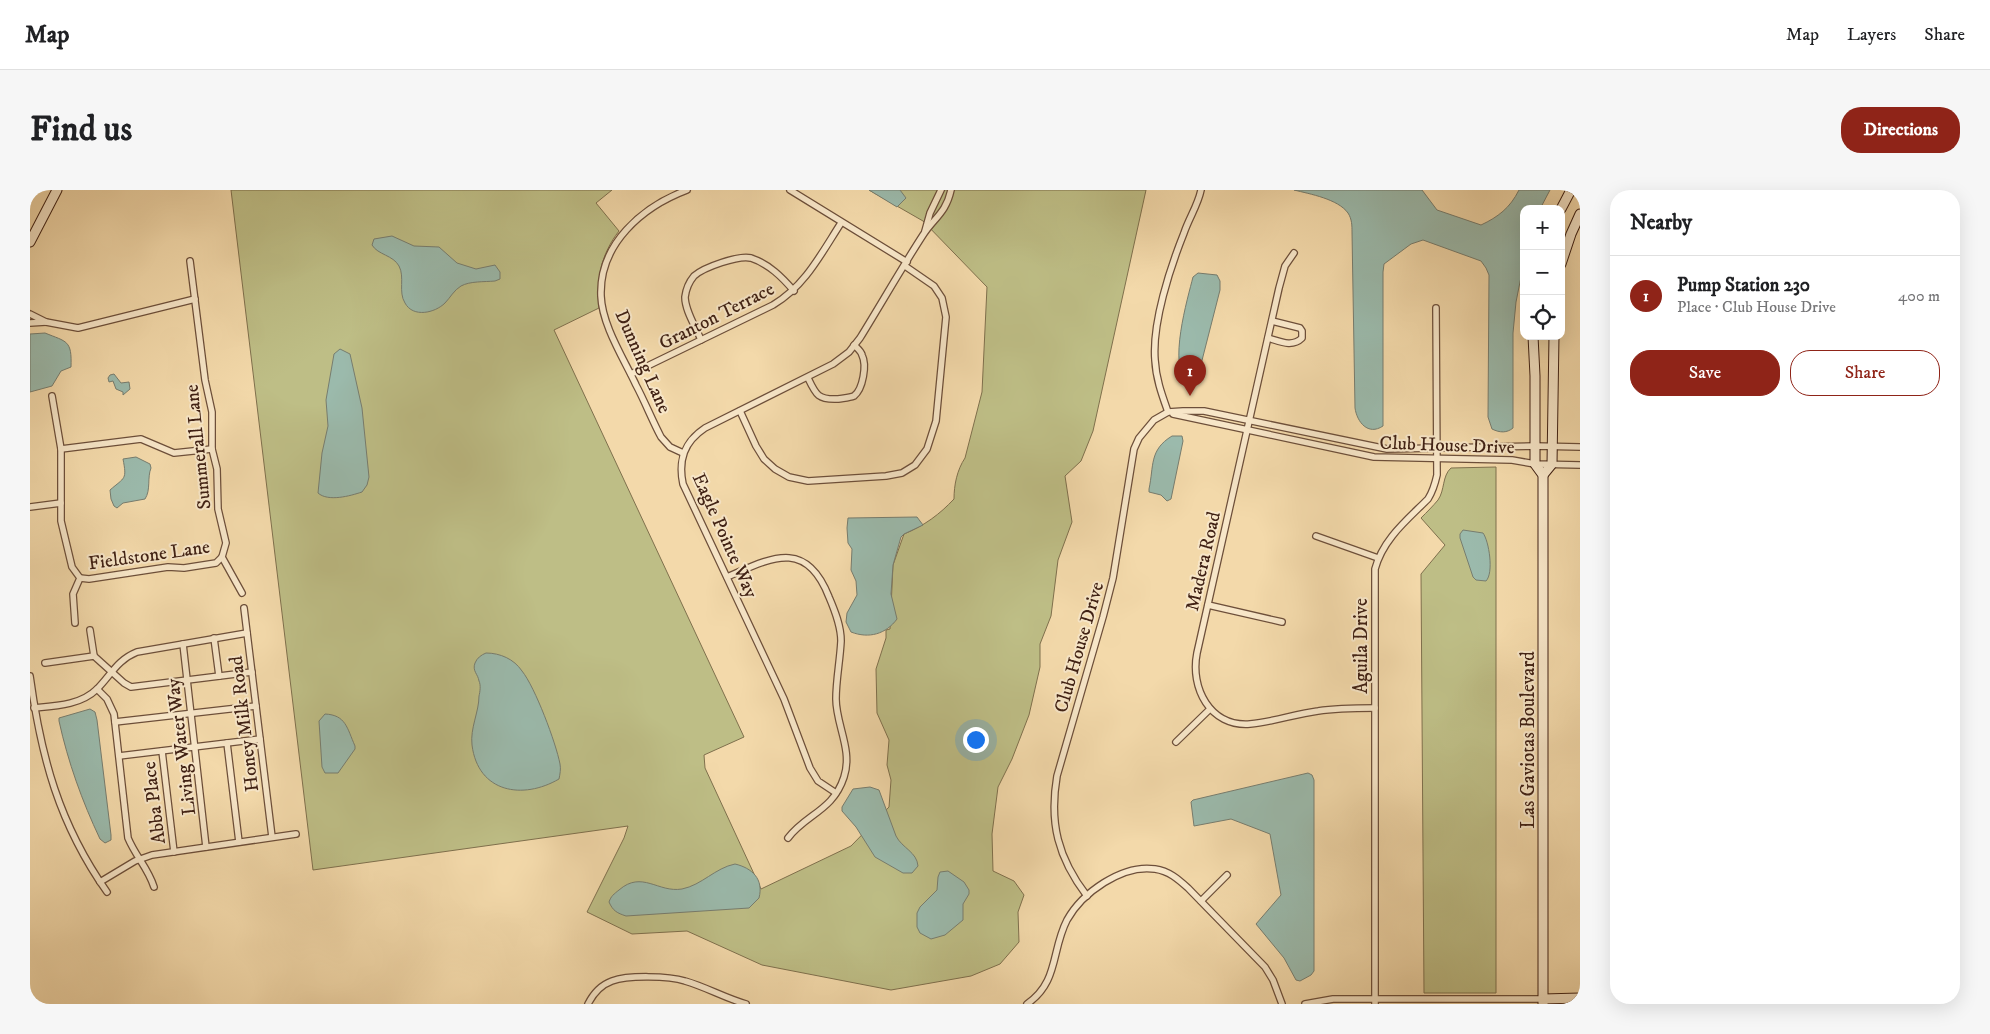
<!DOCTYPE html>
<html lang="en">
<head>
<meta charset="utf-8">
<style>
	body { margin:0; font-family:"IM FELL DW Pica",serif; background:#f6f6f6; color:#202124 }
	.controls { position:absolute; right:15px; top:15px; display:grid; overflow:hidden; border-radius:10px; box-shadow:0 5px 20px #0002 }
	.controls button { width:45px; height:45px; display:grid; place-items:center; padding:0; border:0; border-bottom:1px solid #e0e0e0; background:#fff; color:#202124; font:25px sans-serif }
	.you { position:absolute; left:945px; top:549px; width:18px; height:18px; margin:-12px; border:4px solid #fff; border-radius:50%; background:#1a73e8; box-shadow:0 0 0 8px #1a73e833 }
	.badge { display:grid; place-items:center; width:32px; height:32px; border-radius:50%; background:#8f2418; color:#fff; font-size:16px; font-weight:700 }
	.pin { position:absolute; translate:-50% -41px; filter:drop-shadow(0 1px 2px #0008) }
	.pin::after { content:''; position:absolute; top:26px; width:18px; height:15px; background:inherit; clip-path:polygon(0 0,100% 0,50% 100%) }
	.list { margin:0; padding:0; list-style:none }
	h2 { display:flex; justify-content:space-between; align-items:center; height:65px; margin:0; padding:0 20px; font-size:21px }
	h2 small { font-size:16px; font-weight:400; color:#757577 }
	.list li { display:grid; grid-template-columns:32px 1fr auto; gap:15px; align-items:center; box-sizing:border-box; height:80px; padding:0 20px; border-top:1px solid #e0e0e0 }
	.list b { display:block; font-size:19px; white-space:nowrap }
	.list p { margin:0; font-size:16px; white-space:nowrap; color:#757577 }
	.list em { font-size:16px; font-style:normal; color:#757577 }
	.actions { display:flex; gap:10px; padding:15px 20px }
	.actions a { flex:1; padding:11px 0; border:1px solid #8f2418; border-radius:20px; text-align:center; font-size:18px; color:#8f2418 }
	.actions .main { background:#8f2418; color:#fff }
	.icon { flex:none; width:28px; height:28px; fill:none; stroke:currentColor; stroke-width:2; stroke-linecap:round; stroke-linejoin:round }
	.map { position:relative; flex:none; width:1550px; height:814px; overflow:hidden; border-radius:20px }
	header { display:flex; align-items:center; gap:30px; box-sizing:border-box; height:70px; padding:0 25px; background:#fff; border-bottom:1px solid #e0e0e0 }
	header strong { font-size:24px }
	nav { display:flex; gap:28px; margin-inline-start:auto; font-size:18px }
	.intro { display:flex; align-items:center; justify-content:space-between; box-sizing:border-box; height:120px; padding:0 30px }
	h1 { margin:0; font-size:35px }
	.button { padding:12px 22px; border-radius:20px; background:#8f2418; color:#fff; font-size:18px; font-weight:700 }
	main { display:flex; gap:30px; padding:0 30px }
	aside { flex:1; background:#fff; border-radius:20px; box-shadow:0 5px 20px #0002 }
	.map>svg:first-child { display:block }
	.green { fill:#bebe86; stroke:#7f704d }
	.water { fill:#9bbaac; stroke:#777d6f }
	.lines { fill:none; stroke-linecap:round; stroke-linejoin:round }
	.street-casing { stroke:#6d4f3a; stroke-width:8 }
	.secondary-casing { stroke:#402114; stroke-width:11 }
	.street { stroke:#f7e6c8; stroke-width:5.5 }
	.secondary { stroke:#f7e6c8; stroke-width:9 }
	.labels { text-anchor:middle; stroke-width:4; stroke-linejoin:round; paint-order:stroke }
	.street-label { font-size:19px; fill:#402114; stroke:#f7e6c8 }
</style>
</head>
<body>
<header>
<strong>Map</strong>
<nav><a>Map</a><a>Layers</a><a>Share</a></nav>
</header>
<div class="intro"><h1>Find us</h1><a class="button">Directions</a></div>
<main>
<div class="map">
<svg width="1550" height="814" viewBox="0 0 1550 814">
	<rect width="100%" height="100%" fill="#f3d9aa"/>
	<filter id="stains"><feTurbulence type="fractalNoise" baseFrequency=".004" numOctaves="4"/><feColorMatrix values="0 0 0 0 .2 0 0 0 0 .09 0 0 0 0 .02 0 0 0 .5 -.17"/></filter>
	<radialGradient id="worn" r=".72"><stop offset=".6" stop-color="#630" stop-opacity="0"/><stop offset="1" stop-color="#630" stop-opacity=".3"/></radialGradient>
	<g class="green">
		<path d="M201,0H582L566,13L589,41C571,64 566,90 569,118L524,140L714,547L674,565L675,578L731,699L821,656L859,617L861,590L857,575L859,550L847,523L846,479L856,448V440L860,439L863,375L874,344C894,336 910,324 924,309C924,295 927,280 935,268L952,202L957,97L893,31L839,0H1116L1063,241L1051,271L1035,286L1042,332L1028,370L1021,426L1010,454V477L999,525L982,569L968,597L962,644L963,681L984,691L994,705L988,722L989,752L970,774L941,786L861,800L732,775L657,741L602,744L557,722L594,648L598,636L283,680Z"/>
		<path d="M1466,277V803H1394L1391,384L1415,355L1391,328C1397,322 1403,316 1408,310C1415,300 1412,286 1421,278Z"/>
	</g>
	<g class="water">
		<path d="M839,0H870L876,8L867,17Z"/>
		<path d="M1264,0H1392L1407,20L1451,35C1468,27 1480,18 1489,0H1520L1510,19H1494V72L1486,112L1483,143V238C1477,243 1470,243 1462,239L1458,227L1459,85L1456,78L1451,71L1393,50L1381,54L1354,74L1353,82V236C1338,246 1327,232 1325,218L1322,42C1322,36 1322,29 1318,23C1308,9 1280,4 1264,0Z"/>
		<path d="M362,46L384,56L409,57L427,73L446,79L465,75L470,82V89L465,91C454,92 440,91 431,96C424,100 420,108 415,113C405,123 383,128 375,113C368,102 375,87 369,76C363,65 348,65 342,55L344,49Z"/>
		<path d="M1168,83L1187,85L1190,91V100L1168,186L1166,189L1158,191C1137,178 1158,107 1163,87Z"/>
		<path d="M15,143C37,152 42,150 41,177L31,181L22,196L0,202V144Z"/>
		<path d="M310,159L320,164L332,218L339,287L337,295L332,302C320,306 298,312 288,303L292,263L298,236L296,210L304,164Z"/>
		<path d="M84,184L91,193L99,192L100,199L93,205V202L86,199L83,191L79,192L78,188L80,185Z"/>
		<path d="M1142,246H1152L1153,251L1141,309L1137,311L1131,305L1119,302V299C1124,276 1119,260 1142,246Z"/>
		<path d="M106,267L120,274L121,278C117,288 121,300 115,309L93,313L87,318L84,316L81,309L80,300C95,287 97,290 93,269Z"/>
		<path d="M887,327L893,335L874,344L871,347L863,375L861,404L867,429C856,444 839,449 821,442L816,432L817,423L827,405L826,391L821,380L822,359L818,353L817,338L818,328Z"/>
		<path d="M1433,340L1453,343C1459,351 1464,383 1456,391L1446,390L1443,387L1430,348V344Z"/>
		<path d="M456,463C470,463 484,469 492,481C505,497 526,553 530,574C531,579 530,584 529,589C493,610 448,603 442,555C440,538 449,522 449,506C450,502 451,495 449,491C448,484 442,481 445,473C447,468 451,465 456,463Z"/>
		<path d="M60,519L65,522L67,530L81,645V650L75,653L70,649C52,611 38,572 29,531V528Z"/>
		<path d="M295,524C316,525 317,538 325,556V559L308,583H295L292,577L289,531Z"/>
		<path d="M1278,583L1282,585L1284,590V781L1281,785L1270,791L1266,790L1254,768L1226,734L1251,705L1240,644L1201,629L1164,636L1161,612L1163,610Z"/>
		<path d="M840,597L849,600L866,646C872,658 887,662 888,676L882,683H873L845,667L826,637L812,621V617L823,599Z"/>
		<path d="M705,674C722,678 734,689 729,708L719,718L596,726C587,723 583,721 579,712C581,706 584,704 589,700C612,680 628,703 652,699C672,695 685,678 705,674Z"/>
		<path d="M918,681L934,692L939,700V704L933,714V730L915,745L901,749L890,743L887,737V723L890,717L907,700L908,687L910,682Z"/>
	</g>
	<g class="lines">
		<g class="street-casing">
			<g id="street">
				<path d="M760,0L877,72"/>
				<path d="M895,41L900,23L911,0"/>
				<path d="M1264,63L1255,76L1249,98L1167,463C1160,498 1180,537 1220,534C1243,532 1265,524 1288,521C1307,518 1326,518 1345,518"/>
				<path d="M160,71L175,190L182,222V259L187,279L188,319L196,353L192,367L212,403"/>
				<path d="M0,124L16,132L48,138L165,109"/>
				<path d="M0,133L16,132"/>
				<path d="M1238,148C1249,151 1262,158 1272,148V141L1270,138L1242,131"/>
				<path d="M671,150C666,137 655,121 655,107C656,99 659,92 664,86C674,77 709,65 721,68C739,74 752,87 764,101"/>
				<path d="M601,184L743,115C775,96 791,64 811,33"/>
				<path d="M778,188C786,205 788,210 808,209C813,208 819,208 824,206C833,199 837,175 832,165C831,161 827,158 824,155"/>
				<path d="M22,206L31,259V331L42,377L50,388L43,404L45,433"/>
				<path d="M710,221L726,256L734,269L745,279L759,287L778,291L856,286L872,283L885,275L897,259L906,231L916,127L912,108L904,96L875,76"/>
				<path d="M1138,222C1132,205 1126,189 1125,170C1122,133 1140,78 1154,43C1159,28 1168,15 1171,0"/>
				<path d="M1143,224L1344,267L1482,270L1505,274L1550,275"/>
				<path d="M31,259L111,249L144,263L182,259"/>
				<path d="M653,263L640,257L631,247C622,230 615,212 606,195C594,169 572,135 571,106C569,54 612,17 657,0"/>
				<path d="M0,317L31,313"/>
				<path d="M1286,346L1348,368"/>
				<path d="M697,387C741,368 776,348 799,407C805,421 811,436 811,451C810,471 806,490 806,509C806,535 823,560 814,587C803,621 776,624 758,648"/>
				<path d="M50,388L59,389L138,377L154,378L186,373L192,367"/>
				<path d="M1178,415L1252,432"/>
				<path d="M214,418L242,647"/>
				<path d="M60,440L64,466"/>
				<path d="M184,448L189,486"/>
				<path d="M153,454L176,657"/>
				<path d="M15,473L64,466L94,493L101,497L222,482"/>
				<path d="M0,486C11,567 29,634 77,702"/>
				<path d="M67,499L77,509L84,524L98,648C106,667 118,678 124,697"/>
				<path d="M4,518C26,516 51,515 67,499C81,485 87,470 107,462L217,443"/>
				<path d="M85,532L226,516"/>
				<path d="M1146,552L1180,519"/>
				<path d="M197,553L209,652"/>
				<path d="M132,561L144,662"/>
				<path d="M89,566L230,549"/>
				<path d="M806,603L788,591L780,578L754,509L653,294C648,270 654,252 675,238L803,174L819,162L830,148C851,114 871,79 893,45C904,28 916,23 921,0"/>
				<path d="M70,692L105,671L122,665L266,644"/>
				<path d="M1057,706C1028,668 1019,633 1027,586L1073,427L1083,388L1104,259L1109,248L1124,230L1138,222L1153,221H1174L1357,259L1505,256L1550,257"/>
				<path d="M1171,711L1197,685"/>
				<path d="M558,814C563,804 571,795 582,791C598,785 639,786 655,791C676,797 695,808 716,814"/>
				<path d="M997,814C1029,792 1021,761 1037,730C1052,703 1092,674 1125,679C1139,681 1148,689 1158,698L1235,777L1243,790L1252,814"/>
				<path d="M1275,814L1303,809H1513"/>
				<path d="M1345,814V379C1353,349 1377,330 1398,309C1403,301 1405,294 1407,285L1406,118"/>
			</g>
		</g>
		<g class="secondary-casing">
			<g id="secondary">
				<path d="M1531,19L1541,0"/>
				<path d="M0,52L27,0"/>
				<path d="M1531,74L1541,44L1550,24"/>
				<path d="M1503,146L1505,186V274L1513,285V814"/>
				<path d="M1513,285L1522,274L1524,146"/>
				<path d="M1513,809L1550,808"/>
			</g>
		</g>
		<use href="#street" class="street"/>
		<use href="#secondary" class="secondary"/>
	</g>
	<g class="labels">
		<g class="street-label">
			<text transform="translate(686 125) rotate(-27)" y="7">Granton Terrace</text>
			<text transform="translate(614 171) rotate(66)" y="7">Dunning Lane</text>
			<text transform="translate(1417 254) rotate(2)" y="7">Club House Drive</text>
			<text transform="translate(167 257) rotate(-96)" y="7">Summerall Lane</text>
			<text transform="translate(696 345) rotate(66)" y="7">Eagle Pointe Way</text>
			<text transform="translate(119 364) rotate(-8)" y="7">Fieldstone Lane</text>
			<text transform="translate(1172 371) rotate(-77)" y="7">Madera Road</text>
			<text transform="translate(1330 456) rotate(-90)" y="7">Aguila Drive</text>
			<text transform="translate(1048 457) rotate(-74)" y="7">Club House Drive</text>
			<text transform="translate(213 534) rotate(-97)" y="7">Honey Milk Road</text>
			<text transform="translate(1497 550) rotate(-90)" y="7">Las Gaviotas Boulevard</text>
			<text transform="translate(150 557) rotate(-97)" y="7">Living Water Way</text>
			<text transform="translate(123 613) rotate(-97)" y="7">Abba Place</text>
		</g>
	</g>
	<rect width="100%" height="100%" filter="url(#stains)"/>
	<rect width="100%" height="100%" fill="url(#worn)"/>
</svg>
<div class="controls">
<button>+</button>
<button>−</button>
<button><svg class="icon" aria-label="locate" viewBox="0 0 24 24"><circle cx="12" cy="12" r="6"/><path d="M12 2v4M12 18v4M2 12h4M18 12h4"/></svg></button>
</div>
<div class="you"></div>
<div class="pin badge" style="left:1160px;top:206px">1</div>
</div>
<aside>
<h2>Nearby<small></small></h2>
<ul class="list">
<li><span class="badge">1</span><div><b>Pump Station 230</b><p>Place · Club House Drive</p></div><em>400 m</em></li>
</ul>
<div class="actions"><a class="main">Save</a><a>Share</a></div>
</aside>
</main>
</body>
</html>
